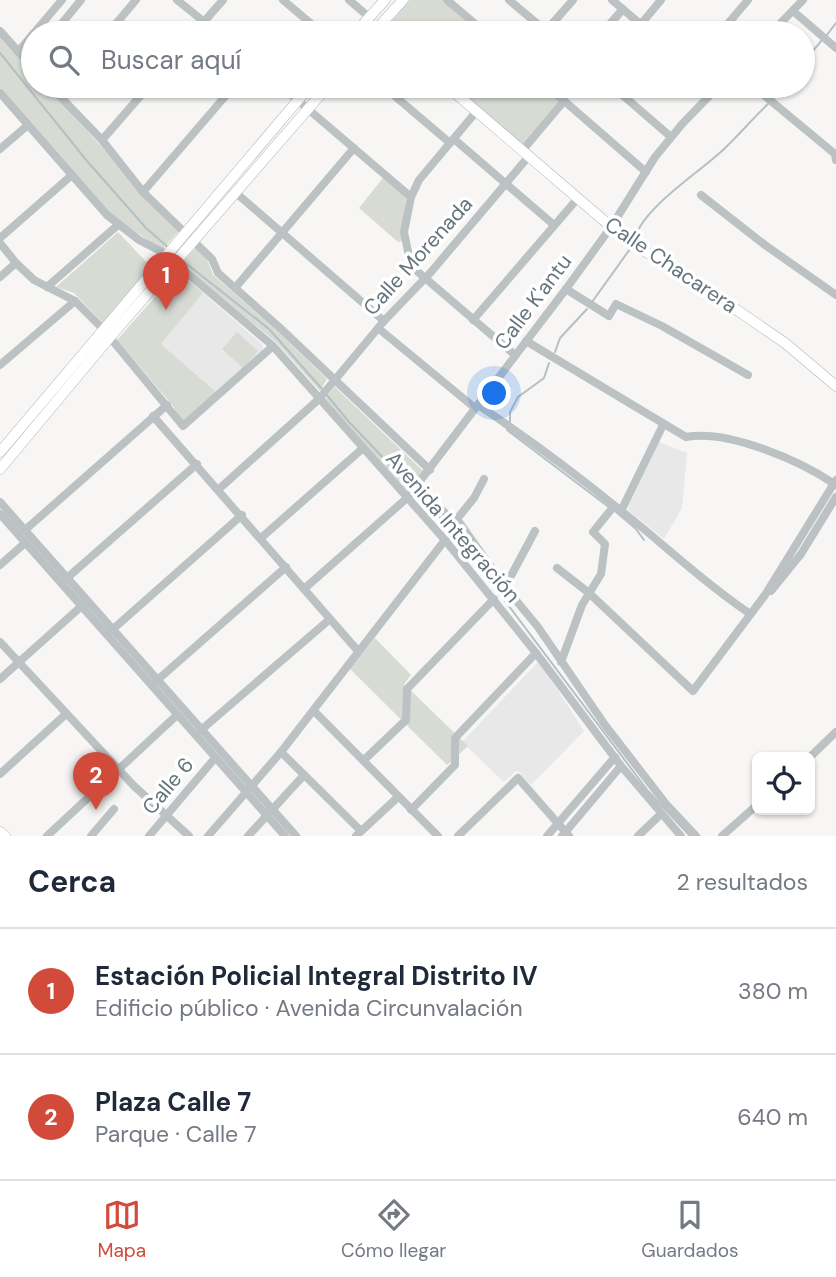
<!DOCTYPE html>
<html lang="es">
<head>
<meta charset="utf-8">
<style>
	body { margin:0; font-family:"DM Sans",sans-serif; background:#f2f2f3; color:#1f2937 }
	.controls { position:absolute; right:21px; bottom:21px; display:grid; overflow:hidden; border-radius:10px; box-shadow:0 2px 5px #0004 }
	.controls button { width:63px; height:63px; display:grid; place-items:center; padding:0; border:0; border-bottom:2px solid #e0e1e3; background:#fff; color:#1f2937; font:35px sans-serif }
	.you { position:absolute; left:495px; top:394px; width:24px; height:24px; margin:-18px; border:5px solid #fff; border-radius:50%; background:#1a73e8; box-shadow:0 0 0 10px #1a73e833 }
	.badge { display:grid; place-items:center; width:46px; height:46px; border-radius:50%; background:#d24a39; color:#fff; font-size:23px; font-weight:700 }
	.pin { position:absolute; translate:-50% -58px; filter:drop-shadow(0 2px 4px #0008) }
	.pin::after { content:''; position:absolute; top:37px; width:24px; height:21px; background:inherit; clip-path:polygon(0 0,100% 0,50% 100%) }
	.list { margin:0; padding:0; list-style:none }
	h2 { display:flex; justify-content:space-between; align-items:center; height:91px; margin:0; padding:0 28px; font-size:30px }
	h2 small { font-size:23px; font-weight:400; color:#747a83 }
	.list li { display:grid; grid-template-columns:46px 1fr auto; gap:21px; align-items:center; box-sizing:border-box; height:126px; padding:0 28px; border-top:2px solid #e0e1e3 }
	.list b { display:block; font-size:26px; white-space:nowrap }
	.list p { margin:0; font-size:23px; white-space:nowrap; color:#747a83 }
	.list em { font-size:23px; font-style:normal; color:#747a83 }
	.icon { flex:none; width:38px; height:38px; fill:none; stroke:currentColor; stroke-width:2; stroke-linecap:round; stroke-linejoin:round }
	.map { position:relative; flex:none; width:836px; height:836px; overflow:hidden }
	.search { position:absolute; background:#fff; box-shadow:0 2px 5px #0004; left:21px; right:21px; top:21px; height:77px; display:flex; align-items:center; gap:18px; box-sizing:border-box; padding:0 24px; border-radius:38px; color:#747a83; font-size:26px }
	.sheet { height:343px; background:#fff }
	nav { display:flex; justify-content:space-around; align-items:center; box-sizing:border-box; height:98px; border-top:2px solid #e0e1e3; background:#fff; font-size:19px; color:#747a83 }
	nav a { display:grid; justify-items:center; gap:4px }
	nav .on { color:#d24a39 }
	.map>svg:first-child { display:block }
	.built { fill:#e7e8e7 }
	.green { fill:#d7dbd4 }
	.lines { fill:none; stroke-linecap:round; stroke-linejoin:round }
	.stream { stroke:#b3c1c3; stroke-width:2 }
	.major-casing { stroke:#b0b5b8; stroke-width:11 }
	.minor { stroke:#bcc1c3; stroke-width:8 }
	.major { stroke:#fff; stroke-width:10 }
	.labels { text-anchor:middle; stroke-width:7; stroke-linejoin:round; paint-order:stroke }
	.street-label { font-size:21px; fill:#65757c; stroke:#fff }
</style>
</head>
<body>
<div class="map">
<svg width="836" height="836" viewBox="0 0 836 836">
	<rect width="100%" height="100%" fill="#f7f6f4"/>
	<g class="built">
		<path d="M203,293L263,345L262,351L217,393L161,344Z"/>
		<path d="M659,442L687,453L682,508L664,539L628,510V507Z"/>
		<path d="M539,661L584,731L531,785L517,770L504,782L462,742Z"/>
	</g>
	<g class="green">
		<path d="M410,0H443L469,23L461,33H392L386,28Z"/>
		<path d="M0,34L33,71V86H46L179,231L162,250L114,217L0,88Z"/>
		<path d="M469,86H542L559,101L522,145L462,94Z"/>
		<path d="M383,178L406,197L402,241L398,242L359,208Z"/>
		<path d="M118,232L152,268L103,323L74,293L56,287Z"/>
		<path d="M196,247L207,259L213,275L273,327L327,379L320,391L277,343L181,264Z"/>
		<path d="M178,271L203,293L161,344L217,393L184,425L173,406L117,340Z"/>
		<path d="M237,332L258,351L243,368L222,349Z"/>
		<path d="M335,387L423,471L406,492L324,400Z"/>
		<path d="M375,638L411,675L404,684L468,746L447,765L350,669Z"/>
	</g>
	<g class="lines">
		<g class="stream">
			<path d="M826,36L836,23"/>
			<path d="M0,53L87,161L146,228L169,248"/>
			<path d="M803,63L822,40"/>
			<path d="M773,98L784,86"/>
			<path d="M636,235C647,205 700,172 724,149C740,134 754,117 770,102"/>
			<path d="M183,261L269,329L323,390"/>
			<path d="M592,302L630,249"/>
			<path d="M555,352L560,338L587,309"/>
			<path d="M326,394L349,422L412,488"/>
			<path d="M510,424V412L518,397L544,378L549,363"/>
			<path d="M508,429L507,430L610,508"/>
			<path d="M416,492L451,529L648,791L690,836"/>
			<path d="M615,511L636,529L644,540"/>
		</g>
		<g class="major-casing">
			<g id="major">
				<path d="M355,33L385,0"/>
				<path d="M373,33L403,0"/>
				<path d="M447,86L630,243L680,271L785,343L836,386"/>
				<path d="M0,452L310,86"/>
				<path d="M0,469L110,337L328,86"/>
				<path d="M0,832L5,836"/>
			</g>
		</g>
		<g class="minor">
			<path d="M177,0L218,33"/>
			<path d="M283,0L322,33"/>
			<path d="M349,0L369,17"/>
			<path d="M447,0L486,33"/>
			<path d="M509,0L546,31"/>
			<path d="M612,0L651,33"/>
			<path d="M793,11L836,48"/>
			<path d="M641,24L661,0"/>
			<path d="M0,31L33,68"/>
			<path d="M34,33L62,0"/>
			<path d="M54,33L81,0"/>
			<path d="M108,33L136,0"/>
			<path d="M194,33L223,0"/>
			<path d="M544,33L573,0"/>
			<path d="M602,33L623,9"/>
			<path d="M720,33L748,0"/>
			<path d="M771,33L803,0"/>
			<path d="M18,52L33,34"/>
			<path d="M50,86L102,140L143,192L212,259L218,273L279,327L430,470"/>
			<path d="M281,86L411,197"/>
			<path d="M383,86L450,143"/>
			<path d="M547,86L646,172"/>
			<path d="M612,86L671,137"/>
			<path d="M753,86L835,154L836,160"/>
			<path d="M0,93L107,215L139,240L166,254"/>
			<path d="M476,112L419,180L411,197L404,232L411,266L515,355"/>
			<path d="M454,139L554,225"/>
			<path d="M102,140L149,86"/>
			<path d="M0,149L28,125"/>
			<path d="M522,151L564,101"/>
			<path d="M143,192L234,86"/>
			<path d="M236,193L384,321"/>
			<path d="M701,195L765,245L836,295"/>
			<path d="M0,238L72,175"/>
			<path d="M0,243L16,263L34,280L75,301L103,329L183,426L273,346"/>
			<path d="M175,263L273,346L445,540L536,653L621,766L681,836"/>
			<path d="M0,277L16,263"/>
			<path d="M47,287L119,224"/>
			<path d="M235,288L354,148"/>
			<path d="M566,289L609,316L616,304L662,326L748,375"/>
			<path d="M473,320L578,198"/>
			<path d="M378,328L475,408"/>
			<path d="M526,341L686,437C728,429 801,461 836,485"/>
			<path d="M0,365L75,301"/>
			<path d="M478,405C528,438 577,475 624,513C666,546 705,584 749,613"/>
			<path d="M153,416L358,651"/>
			<path d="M417,484L445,513L457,519L505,587L538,627L605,725L666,804L696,836"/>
			<path d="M219,489L319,399L384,321L431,272L529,156"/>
			<path d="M0,502L296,836"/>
			<path d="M621,511L663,425"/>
			<path d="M0,514L285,836"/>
			<path d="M457,519L474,498L484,479"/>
			<path d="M25,530L167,405"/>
			<path d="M261,538L362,449"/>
			<path d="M0,565L25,543"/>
			<path d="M557,568L589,593L693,691L765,595L836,480"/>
			<path d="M67,578L197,464"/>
			<path d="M505,587L535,531"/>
			<path d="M304,589L407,498L566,289L611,227L655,157L683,123L719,86"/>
			<path d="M771,591L801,554L836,497"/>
			<path d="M112,630L242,515"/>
			<path d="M0,642L134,786L189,836"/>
			<path d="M561,662L582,605L601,574L605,544L593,532L614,506"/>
			<path d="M0,679L85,603"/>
			<path d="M154,683L286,567"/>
			<path d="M314,711L438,836"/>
			<path d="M201,730L330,619"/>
			<path d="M281,752L361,831"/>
			<path d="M810,757L836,732"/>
			<path d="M364,760L406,720L407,689L494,599"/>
			<path d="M0,774L66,714"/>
			<path d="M411,810L455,765V738L536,653"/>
			<path d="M47,836L177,715"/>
			<path d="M91,836L114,809"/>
			<path d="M149,836L215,758"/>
			<path d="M208,836L281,752L445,540"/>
			<path d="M248,836L304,775"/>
			<path d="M356,836L398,797"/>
			<path d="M458,836L518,778L569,836"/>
			<path d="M547,836L615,757"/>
			<path d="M562,836L621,766"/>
			<path d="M638,836L661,814"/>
			<path d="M722,836L757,805"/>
		</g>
		<use href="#major" class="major"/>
	</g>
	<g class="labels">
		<g class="street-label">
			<text transform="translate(418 256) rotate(-48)" y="7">Calle Morenada</text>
			<text transform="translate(671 265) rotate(34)" y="7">Calle Chacarera</text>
			<text transform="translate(533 302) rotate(-53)" y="7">Calle K'antu</text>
			<text transform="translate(453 527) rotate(49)" y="7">Avenida Integración</text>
			<text transform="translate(168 786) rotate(-50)" y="7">Calle 6</text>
		</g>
	</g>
</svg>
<div class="controls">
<button><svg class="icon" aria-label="locate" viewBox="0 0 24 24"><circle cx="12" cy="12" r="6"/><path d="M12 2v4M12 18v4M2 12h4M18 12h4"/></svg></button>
</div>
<div class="you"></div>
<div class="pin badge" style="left:166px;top:310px">1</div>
<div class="pin badge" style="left:96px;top:810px">2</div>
<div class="search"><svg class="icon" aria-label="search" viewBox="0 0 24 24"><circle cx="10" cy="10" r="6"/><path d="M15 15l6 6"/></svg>Buscar aquí</div>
</div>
<section class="sheet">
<h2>Cerca<small>2 resultados</small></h2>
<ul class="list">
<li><span class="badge">1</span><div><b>Estación Policial Integral Distrito IV</b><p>Edificio público · Avenida Circunvalación</p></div><em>380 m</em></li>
<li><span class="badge">2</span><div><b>Plaza Calle 7</b><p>Parque · Calle 7</p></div><em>640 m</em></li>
</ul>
</section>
<nav>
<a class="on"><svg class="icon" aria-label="map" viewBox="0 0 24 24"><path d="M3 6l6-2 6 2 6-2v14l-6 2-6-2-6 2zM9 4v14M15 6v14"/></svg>Mapa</a>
<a><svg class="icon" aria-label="directions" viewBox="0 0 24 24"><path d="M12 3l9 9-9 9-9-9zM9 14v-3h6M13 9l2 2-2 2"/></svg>Cómo llegar</a>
<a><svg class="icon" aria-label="saved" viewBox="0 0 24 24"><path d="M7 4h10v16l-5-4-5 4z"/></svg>Guardados</a>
</nav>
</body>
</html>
